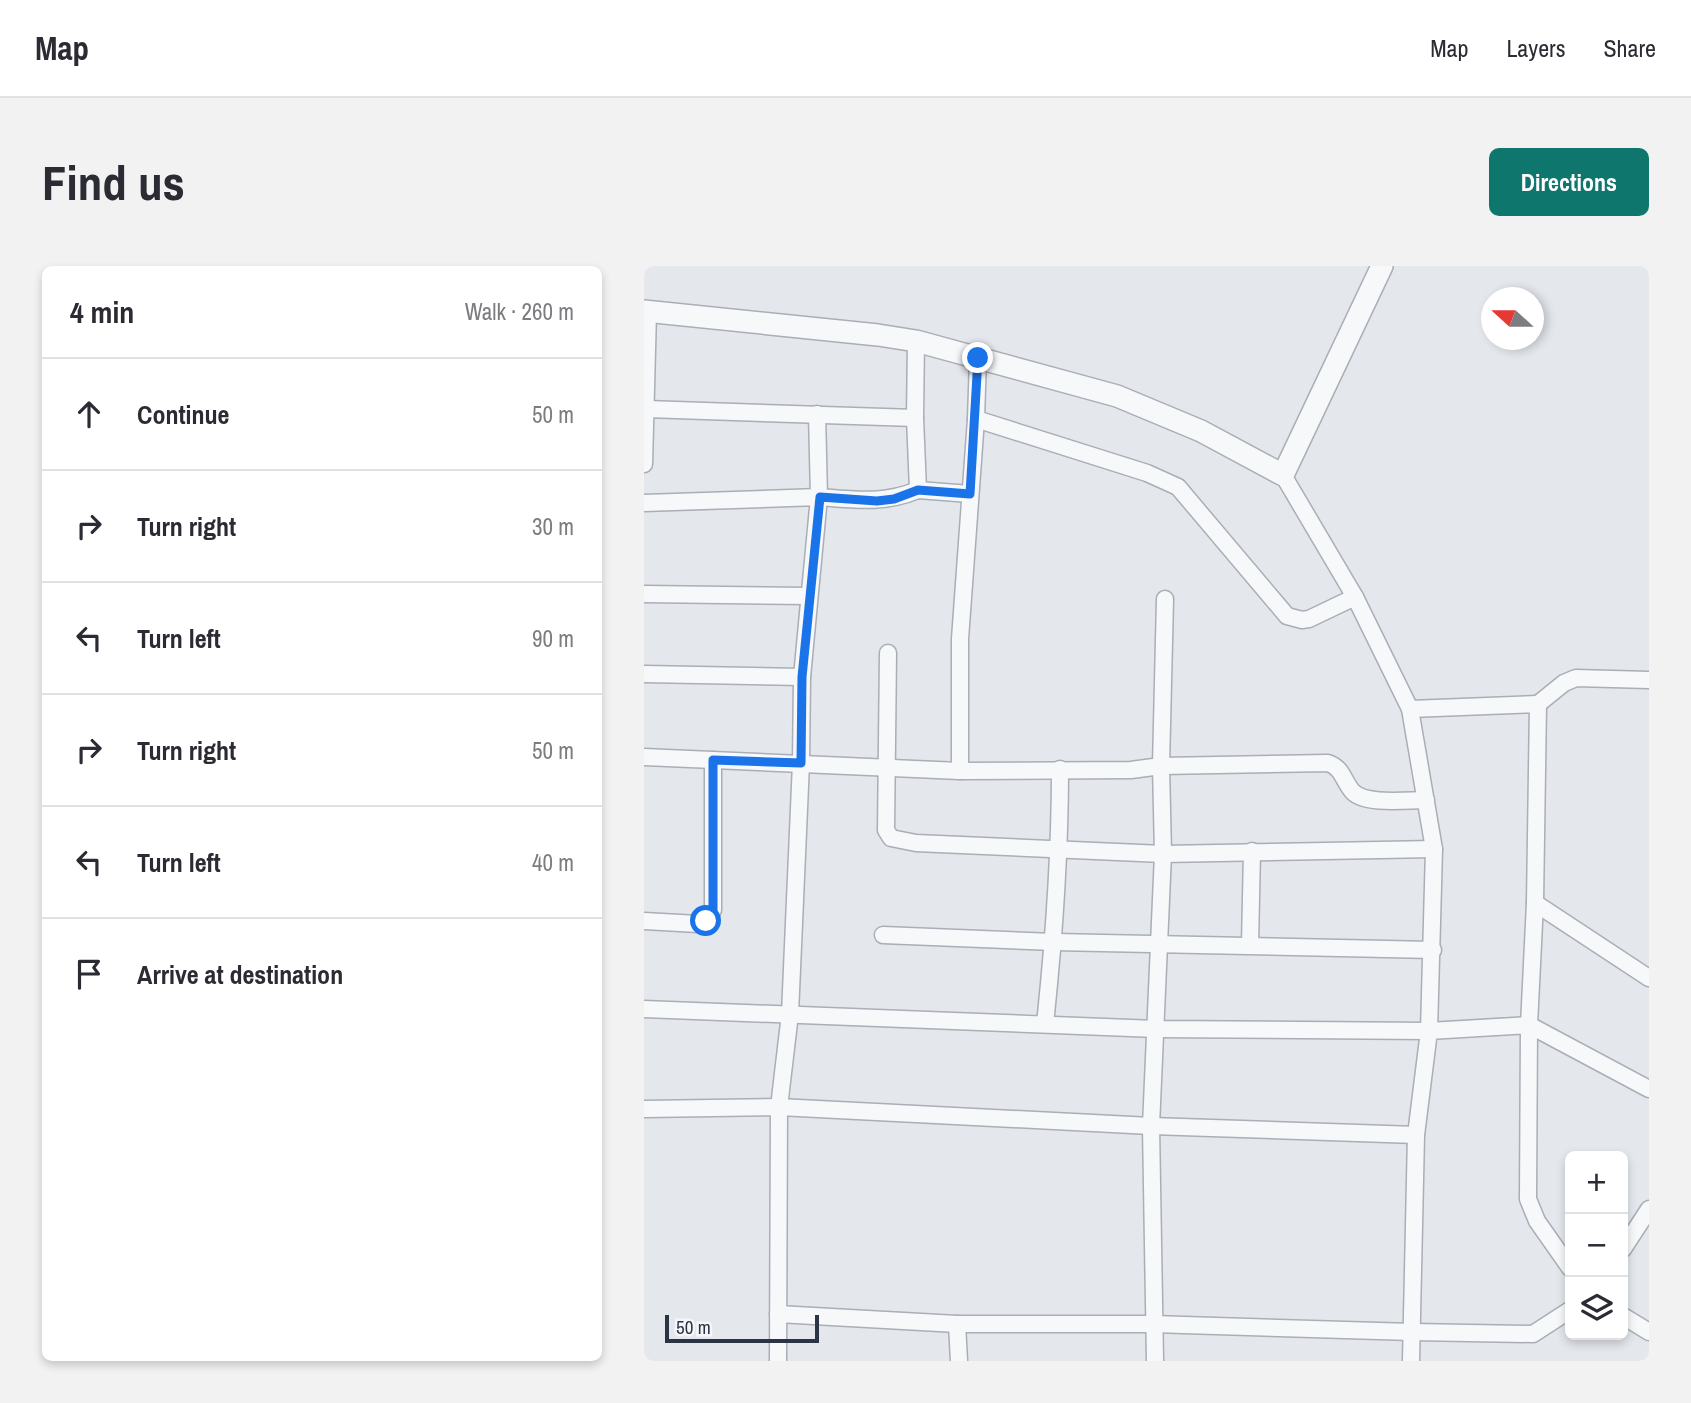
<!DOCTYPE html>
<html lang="en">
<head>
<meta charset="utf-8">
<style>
	body { margin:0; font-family:"Archivo Narrow",sans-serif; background:#f2f2f3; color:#2b2b33 }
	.controls { position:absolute; right:21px; bottom:21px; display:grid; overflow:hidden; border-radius:10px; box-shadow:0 4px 10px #0003 }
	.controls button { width:63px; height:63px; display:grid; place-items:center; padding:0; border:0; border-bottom:2px solid #e1e1e2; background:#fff; color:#2b2b33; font:35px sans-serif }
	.compass { position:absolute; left:837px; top:21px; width:63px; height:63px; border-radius:50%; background:#fff; box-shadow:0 4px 10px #0003; rotate:291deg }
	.scale { position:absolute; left:21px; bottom:18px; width:154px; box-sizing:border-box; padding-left:7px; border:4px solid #2b3445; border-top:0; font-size:19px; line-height:24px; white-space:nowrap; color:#2b3445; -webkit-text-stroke:5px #f4f6f9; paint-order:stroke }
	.stop { position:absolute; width:21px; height:21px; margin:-16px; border:5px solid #1a73e8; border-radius:50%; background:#fff }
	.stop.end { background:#1a73e8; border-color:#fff; box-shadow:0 2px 7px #0008 }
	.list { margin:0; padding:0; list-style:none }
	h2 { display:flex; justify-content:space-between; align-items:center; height:91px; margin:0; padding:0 28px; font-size:30px }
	h2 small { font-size:23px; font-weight:400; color:#7c7c81 }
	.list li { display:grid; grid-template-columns:46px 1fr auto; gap:21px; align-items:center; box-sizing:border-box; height:112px; padding:0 28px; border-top:2px solid #e1e1e2 }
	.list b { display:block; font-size:26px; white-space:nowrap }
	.list em { font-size:23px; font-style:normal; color:#7c7c81 }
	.icon { flex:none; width:38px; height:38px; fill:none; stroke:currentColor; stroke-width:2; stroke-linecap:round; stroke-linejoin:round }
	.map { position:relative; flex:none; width:1005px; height:1095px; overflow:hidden; border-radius:10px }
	header { display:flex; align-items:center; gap:42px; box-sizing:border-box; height:98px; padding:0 35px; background:#fff; border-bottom:2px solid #e1e1e2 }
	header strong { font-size:33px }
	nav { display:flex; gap:38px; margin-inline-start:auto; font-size:24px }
	.intro { display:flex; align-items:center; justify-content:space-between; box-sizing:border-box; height:168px; padding:0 42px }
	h1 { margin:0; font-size:49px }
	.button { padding:18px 32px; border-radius:10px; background:#0f766e; color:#fff; font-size:24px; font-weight:700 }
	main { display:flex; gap:42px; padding:0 42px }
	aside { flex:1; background:#fff; border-radius:10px; box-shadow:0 4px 10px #0003 }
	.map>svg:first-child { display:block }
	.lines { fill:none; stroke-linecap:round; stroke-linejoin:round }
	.minor-casing { stroke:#a9aeb7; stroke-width:19 }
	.tertiary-casing { stroke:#a9aeb7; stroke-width:24 }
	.minor { stroke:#f7f8fa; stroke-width:16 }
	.tertiary { stroke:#f7f8fa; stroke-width:21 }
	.route { stroke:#1a73e8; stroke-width:9 }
</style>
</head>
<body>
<header>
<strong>Map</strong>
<nav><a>Map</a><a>Layers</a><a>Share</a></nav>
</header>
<div class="intro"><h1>Find us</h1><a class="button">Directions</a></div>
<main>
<aside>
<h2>4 min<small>Walk · 260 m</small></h2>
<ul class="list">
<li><svg class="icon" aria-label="ahead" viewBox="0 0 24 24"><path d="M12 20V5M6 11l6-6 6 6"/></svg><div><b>Continue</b></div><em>50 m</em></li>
<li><svg class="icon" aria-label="right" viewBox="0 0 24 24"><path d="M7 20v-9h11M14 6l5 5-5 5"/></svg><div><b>Turn right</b></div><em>30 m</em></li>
<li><svg class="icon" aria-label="left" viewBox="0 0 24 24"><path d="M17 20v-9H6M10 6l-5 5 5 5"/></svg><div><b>Turn left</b></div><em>90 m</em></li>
<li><svg class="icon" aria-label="right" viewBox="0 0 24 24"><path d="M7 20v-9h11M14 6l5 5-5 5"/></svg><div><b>Turn right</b></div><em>50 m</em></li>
<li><svg class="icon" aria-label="left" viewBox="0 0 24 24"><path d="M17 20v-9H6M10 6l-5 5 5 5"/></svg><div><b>Turn left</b></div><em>40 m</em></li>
<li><svg class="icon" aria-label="arrive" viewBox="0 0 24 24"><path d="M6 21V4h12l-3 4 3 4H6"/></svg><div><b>Arrive at destination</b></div></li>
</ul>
</aside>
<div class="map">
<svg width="1005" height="1095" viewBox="0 0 1005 1095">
	<rect width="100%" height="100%" fill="#e4e7ec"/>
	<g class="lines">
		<g class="minor-casing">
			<g id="minor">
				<path d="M2,143L271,152"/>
				<path d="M173,148L175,231C212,234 240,238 274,224L271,152L272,75"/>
				<path d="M332,153L503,207L534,221L643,350L658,354L665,353L711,331"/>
				<path d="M0,198L4,46"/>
				<path d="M274,224L326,228"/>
				<path d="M0,237L175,231L158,411L157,497L146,748L135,841L134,1095"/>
				<path d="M0,328L165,330"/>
				<path d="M521,333L517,500L684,497C699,502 699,515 709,526C722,539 763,534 782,534"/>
				<path d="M244,387L242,564L247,572L272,577L519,588L790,583"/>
				<path d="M0,408L158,411"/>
				<path d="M894,438L920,417L932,412L1005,414"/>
				<path d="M766,443L894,438L891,637"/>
				<path d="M0,491L316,505L487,504L517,500L519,588L507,860L511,1095"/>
				<path d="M316,505V373L332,153L334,92"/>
				<path d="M0,655L54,658L62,655L69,644V494"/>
				<path d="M239,669L410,676L789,684"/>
				<path d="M606,679L608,585"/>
				<path d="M1005,712L891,637L885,759L1005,823"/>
				<path d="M0,743L512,763L785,765L790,583L766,443L711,331L639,209"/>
				<path d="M401,758C410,673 416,589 416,503"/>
				<path d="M0,843L135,841L507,860L772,869"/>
				<path d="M979,983L1005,943"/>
				<path d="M134,1048L313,1058H508L768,1066L889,1068L926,1044"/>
				<path d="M979,1050L1005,1066"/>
				<path d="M313,1058L315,1095"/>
				<path d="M767,1095L772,869L785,765L885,759L884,933L893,955L926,1002"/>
			</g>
		</g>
		<g class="tertiary-casing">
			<path id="tertiary" d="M0,45L234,69L272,75L473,130L557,165L639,209L738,0"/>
		</g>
		<use href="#minor" class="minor"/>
		<use href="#tertiary" class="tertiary"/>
	</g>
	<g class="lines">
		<path class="route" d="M62,655L69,645V494L157,497L158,411L176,231L233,235L250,233L274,224L326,228L334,92"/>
	</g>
</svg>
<div class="controls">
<button>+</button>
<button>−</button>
<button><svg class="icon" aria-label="layers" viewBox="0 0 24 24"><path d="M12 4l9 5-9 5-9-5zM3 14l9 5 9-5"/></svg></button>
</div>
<svg class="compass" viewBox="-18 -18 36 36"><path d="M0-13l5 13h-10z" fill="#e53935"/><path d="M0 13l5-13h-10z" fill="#7c7c81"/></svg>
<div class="scale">50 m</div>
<div class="stop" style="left:62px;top:655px"></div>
<div class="stop end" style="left:334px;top:92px"></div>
</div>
</main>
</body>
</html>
